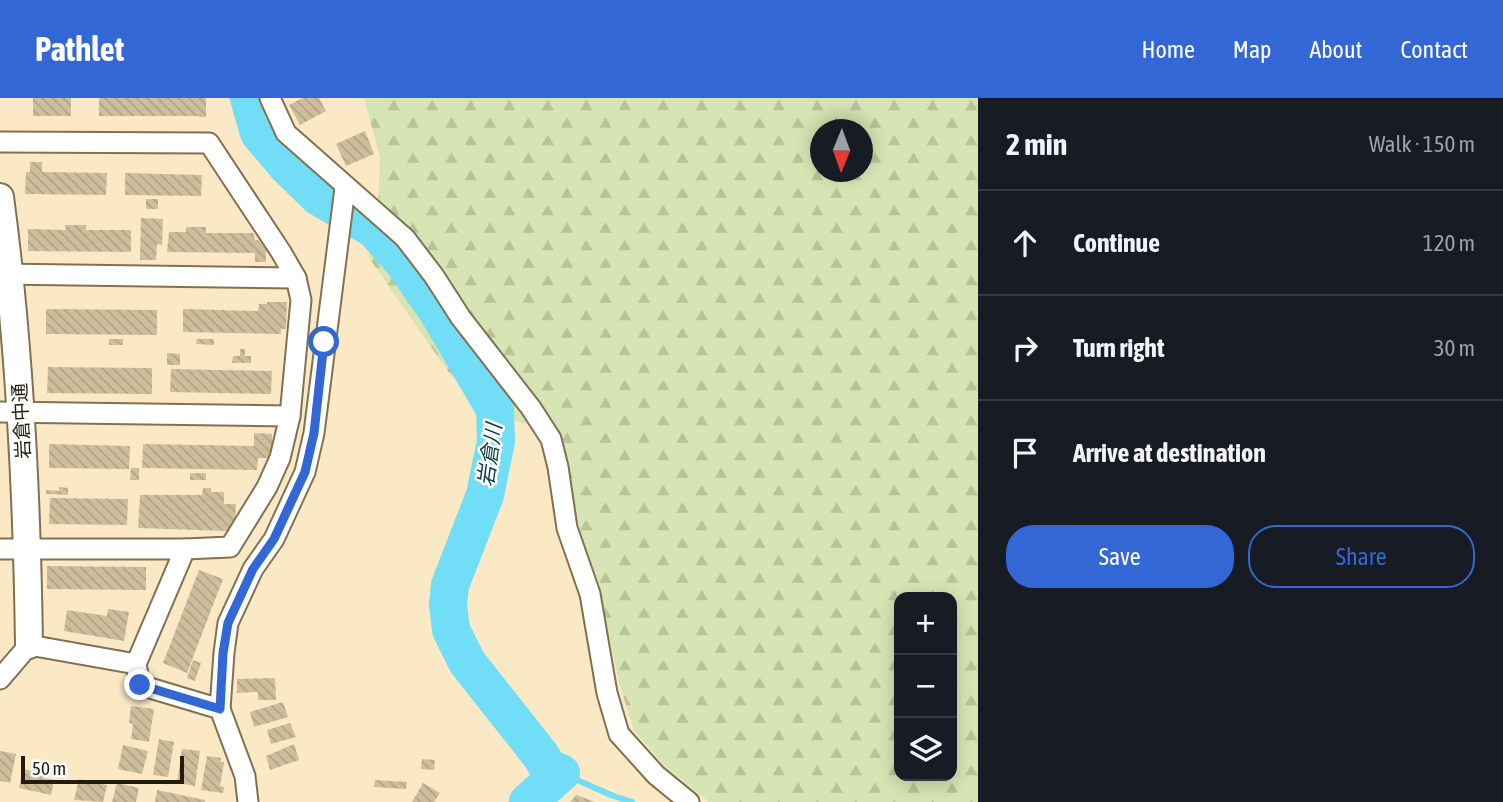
<!DOCTYPE html>
<html lang="en">
<head>
<meta charset="utf-8">
<style>
	body { margin:0; font-family:"Asap Condensed","Noto Sans JP",sans-serif; background:#242831; color:#f1f3f6 }
	.controls { position:absolute; right:21px; bottom:21px; display:grid; overflow:hidden; border-radius:14px; box-shadow:0 4px 18px #0003 }
	.controls button { width:63px; height:63px; display:grid; place-items:center; padding:0; border:0; border-bottom:2px solid #363941; background:#171b24; color:#f1f3f6; font:35px sans-serif }
	.compass { position:absolute; left:810px; top:21px; width:63px; height:63px; border-radius:50%; background:#171b24; box-shadow:0 4px 18px #0003; rotate:181deg }
	.scale { position:absolute; left:21px; bottom:18px; width:163px; box-sizing:border-box; padding-left:7px; border:4px solid #221c0f; border-top:0; font-size:19px; line-height:24px; white-space:nowrap; color:#221c0f; -webkit-text-stroke:5px #fff; paint-order:stroke }
	.stop { position:absolute; width:21px; height:21px; margin:-16px; border:5px solid #3467d6; border-radius:50%; background:#fff }
	.stop.end { background:#3467d6; border-color:#fff; box-shadow:0 2px 7px #0008 }
	.list { margin:0; padding:0; list-style:none }
	h2 { display:flex; justify-content:space-between; align-items:center; height:91px; margin:0; padding:0 28px; font-size:30px }
	h2 small { font-size:23px; font-weight:400; color:#9ea1a6 }
	.list li { display:grid; grid-template-columns:46px 1fr auto; gap:21px; align-items:center; box-sizing:border-box; height:105px; padding:0 28px; border-top:2px solid #363941 }
	.list b { display:block; font-size:26px; white-space:nowrap }
	.list em { font-size:23px; font-style:normal; color:#9ea1a6 }
	.actions { display:flex; gap:14px; padding:21px 28px }
	.actions a { flex:1; padding:16px 0; border:2px solid #3467d6; border-radius:28px; text-align:center; font-size:24px; color:#3467d6 }
	.actions .main { background:#3467d6; color:#fff }
	.icon { flex:none; width:38px; height:38px; fill:none; stroke:currentColor; stroke-width:2; stroke-linecap:round; stroke-linejoin:round }
	.map { position:relative; flex:none; width:978px; height:704px; overflow:hidden }
	header { display:flex; align-items:center; gap:42px; box-sizing:border-box; height:98px; padding:0 35px; background:#3467d6; color:#fff }
	header strong { font-size:33px }
	nav { display:flex; gap:38px; margin-inline-start:auto; font-size:24px }
	main { display:flex }
	aside { flex:1; background:#171b24 }
	.map>svg:first-child { display:block }
	.forest { fill:url(#forest-firs); fill-rule:evenodd }
	.lines { fill:none; stroke-linecap:round; stroke-linejoin:round }
	.stream { stroke:#71ddf6; stroke-width:6 }
	.river { stroke:#71ddf6; stroke-width:38 }
	.building { fill:url(#building-back-hatch) }
	.street-casing { stroke:#817152; stroke-width:23 }
	.secondary-casing { stroke:#817152; stroke-width:30 }
	.street { stroke:#fff; stroke-width:19 }
	.secondary { stroke:#fff; stroke-width:26 }
	.route { stroke:#3467d6; stroke-width:9 }
	.labels { text-anchor:middle; stroke-width:5; stroke-linejoin:round; paint-order:stroke }
	.street-label { font-size:19px; fill:#221c0f; stroke:#fff }
	.water-label { font-size:21px; font-style:italic; fill:#093d47; stroke:#fff }
</style>
</head>
<body>
<header>
<strong>Pathlet</strong>
<nav><a>Home</a><a>Map</a><a>About</a><a>Contact</a></nav>
</header>
<main>
<div class="map">
<svg width="978" height="704" viewBox="0 0 978 704">
	<defs>
		<pattern id="forest-firs" width="22" height="20" patternUnits="userSpaceOnUse" patternTransform="scale(1.75)"><rect width="22" height="20" fill="#d7e4b3"/><path d="M5 1l3.5 6h-7zM16 11l3.5 6h-7z" fill="#b8c399"/></pattern>
		<pattern id="building-back-hatch" width="6" height="6" patternUnits="userSpaceOnUse" patternTransform="scale(1.75)"><rect width="6" height="6" fill="#cfbe9c"/><path d="M-1 5l2 2M0 0l6 6M5-1l2 2" fill="none" stroke="#b1a385"/></pattern>
	</defs>
	<rect width="100%" height="100%" fill="#fbe9c6"/>
	<path class="forest" d="M364,0H978V704H709L664,667L634,633L619,585L602,504L578,426L539,329L497,319L452,279L369,160L368,136L378,110L380,59ZM820,32H862V74H820ZM899,499H952V678H899Z"/>
	<g class="lines">
		<path class="stream" d="M561,675L611,697L632,704"/>
		<path class="river" d="M249,0L259,35L287,68L319,99L374,131L404,165L438,214L495,311L496,343L485,397L450,487L448,506L451,532L467,564L541,658L548,670L561,675L528,704"/>
	</g>
	<g class="building">
		<rect x="33" y="0" width="38" height="18"/>
		<path d="M99,0H206V19H199V18H99Z"/>
		<path d="M303,0H319L326,13L300,27L289,7Z"/>
		<path d="M365,33L374,56L346,68L336,46Z"/>
		<path d="M30,64H42V74L107,75L106,97L25,96L26,74H30Z"/>
		<path d="M125,75L202,77L201,98L125,97Z"/>
		<rect x="146" y="101" width="12" height="10"/>
		<path d="M141,120L163,121L162,147L157,146L156,162H140Z"/>
		<path d="M65,127H86V132H131V154L28,153V131L66,132Z"/>
		<path d="M186,129H206V135H253L255,142H258L266,152V164H255V155L167,154L169,134H186Z"/>
		<path d="M267,204H287L286,231H281V236L183,234V211L258,213L259,206H267Z"/>
		<path d="M46,211L157,212V237L46,236Z"/>
		<rect x="109" y="241" width="14" height="6"/>
		<path d="M197,241H214V247L196,246Z"/>
		<path d="M240,251H245V258H251V265H232L233,258H240Z"/>
		<path d="M167,255L180,256V267H167Z"/>
		<path d="M48,269L152,270V296L47,295Z"/>
		<path d="M171,271L272,273L271,296L170,294Z"/>
		<path d="M254,335L272,336V360H258L257,372L142,370L143,346L254,348Z"/>
		<path d="M49,346L130,348L129,371L49,370Z"/>
		<path d="M131,370H139V382H130Z"/>
		<rect x="190" y="375" width="16" height="7"/>
		<path d="M59,389L68,390V397L46,396V392L59,393Z"/>
		<path d="M203,390H211V394H224V406H236L235,422L227,433L138,430L140,397H202Z"/>
		<path d="M50,400L128,401L127,427L49,426Z"/>
		<path d="M47,468L146,469V492L47,491Z"/>
		<path d="M199,472L223,481L187,575L163,565Z"/>
		<path d="M108,511L129,514L124,543L64,533L67,512L107,518Z"/>
		<path d="M193,562L201,565L195,583L187,580Z"/>
		<path d="M275,580L276,602H258V594L237,595V581Z"/>
		<path d="M283,604L288,619L254,629L250,614Z"/>
		<path d="M131,608L154,611L149,644L131,641L133,626L129,625Z"/>
		<path d="M290,625L296,639L271,646L267,632Z"/>
		<path d="M159,641L174,644L168,679L153,677Z"/>
		<path d="M294,646L299,662L270,672L266,658Z"/>
		<path d="M123,647L148,653L142,676L118,671Z"/>
		<path d="M182,651L200,653L195,688L177,685Z"/>
		<path d="M0,653L16,656L10,685L0,683Z"/>
		<path d="M207,658L221,660L220,664H224L220,688L224,689L223,695L201,692Z"/>
		<path d="M422,661L435,662L434,672L421,671Z"/>
		<path d="M23,671L45,676L44,680L54,682L51,697L19,690Z"/>
		<path d="M79,681L107,687L103,704L74,702Z"/>
		<path d="M375,682L407,684L406,691L374,689Z"/>
		<path d="M117,685L139,690L136,704H112Z"/>
		<path d="M423,685L440,695L434,704H412Z"/>
		<path d="M157,692L205,702V704H155Z"/>
		<path d="M576,697L595,704H570Z"/>
	</g>
	<g class="lines">
		<g class="street-casing">
			<g id="street">
				<path d="M270,0L286,35L405,140L434,178L461,220L531,310L551,341L558,369L567,430L590,496L607,595L619,636L656,677L689,704"/>
				<path d="M0,44L209,45L281,154L296,180L301,202L290,318L280,360L267,389L230,449L185,451H0"/>
				<path d="M0,176L296,180"/>
				<path d="M0,314L290,318"/>
				<path d="M136,566L185,451"/>
				<path d="M0,581L29,547L136,566L140,587L220,611L245,678L248,704"/>
				<path d="M220,611L224,555L228,525L253,471L274,441L305,374L314,335L345,90"/>
			</g>
		</g>
		<g class="secondary-casing">
			<path id="secondary" d="M0,99C20,248 27,397 29,547"/>
		</g>
		<use href="#street" class="street"/>
		<use href="#secondary" class="secondary"/>
	</g>
	<g class="lines">
		<path class="route" d="M140,587L220,611L223,555L228,525L253,471L274,441L305,374L314,335L324,244"/>
	</g>
	<g class="labels">
		<g class="street-label">
			<text transform="translate(21 323) rotate(-93)" y="7">岩倉中通</text>
		</g>
		<g class="water-label">
			<text transform="translate(490 357) rotate(-82)" y="7">岩倉川</text>
		</g>
	</g>
</svg>
<div class="controls">
<button>+</button>
<button>−</button>
<button><svg class="icon" aria-label="layers" viewBox="0 0 24 24"><path d="M12 4l9 5-9 5-9-5zM3 14l9 5 9-5"/></svg></button>
</div>
<svg class="compass" viewBox="-18 -18 36 36"><path d="M0-13l5 13h-10z" fill="#e53935"/><path d="M0 13l5-13h-10z" fill="#9ea1a6"/></svg>
<div class="scale">50 m</div>
<div class="stop" style="left:324px;top:244px"></div>
<div class="stop end" style="left:140px;top:587px"></div>
</div>
<aside>
<h2>2 min<small>Walk · 150 m</small></h2>
<ul class="list">
<li><svg class="icon" aria-label="ahead" viewBox="0 0 24 24"><path d="M12 20V5M6 11l6-6 6 6"/></svg><div><b>Continue</b></div><em>120 m</em></li>
<li><svg class="icon" aria-label="right" viewBox="0 0 24 24"><path d="M7 20v-9h11M14 6l5 5-5 5"/></svg><div><b>Turn right</b></div><em>30 m</em></li>
<li><svg class="icon" aria-label="arrive" viewBox="0 0 24 24"><path d="M6 21V4h12l-3 4 3 4H6"/></svg><div><b>Arrive at destination</b></div></li>
</ul>
<div class="actions"><a class="main">Save</a><a>Share</a></div>
</aside>
</main>
</body>
</html>
